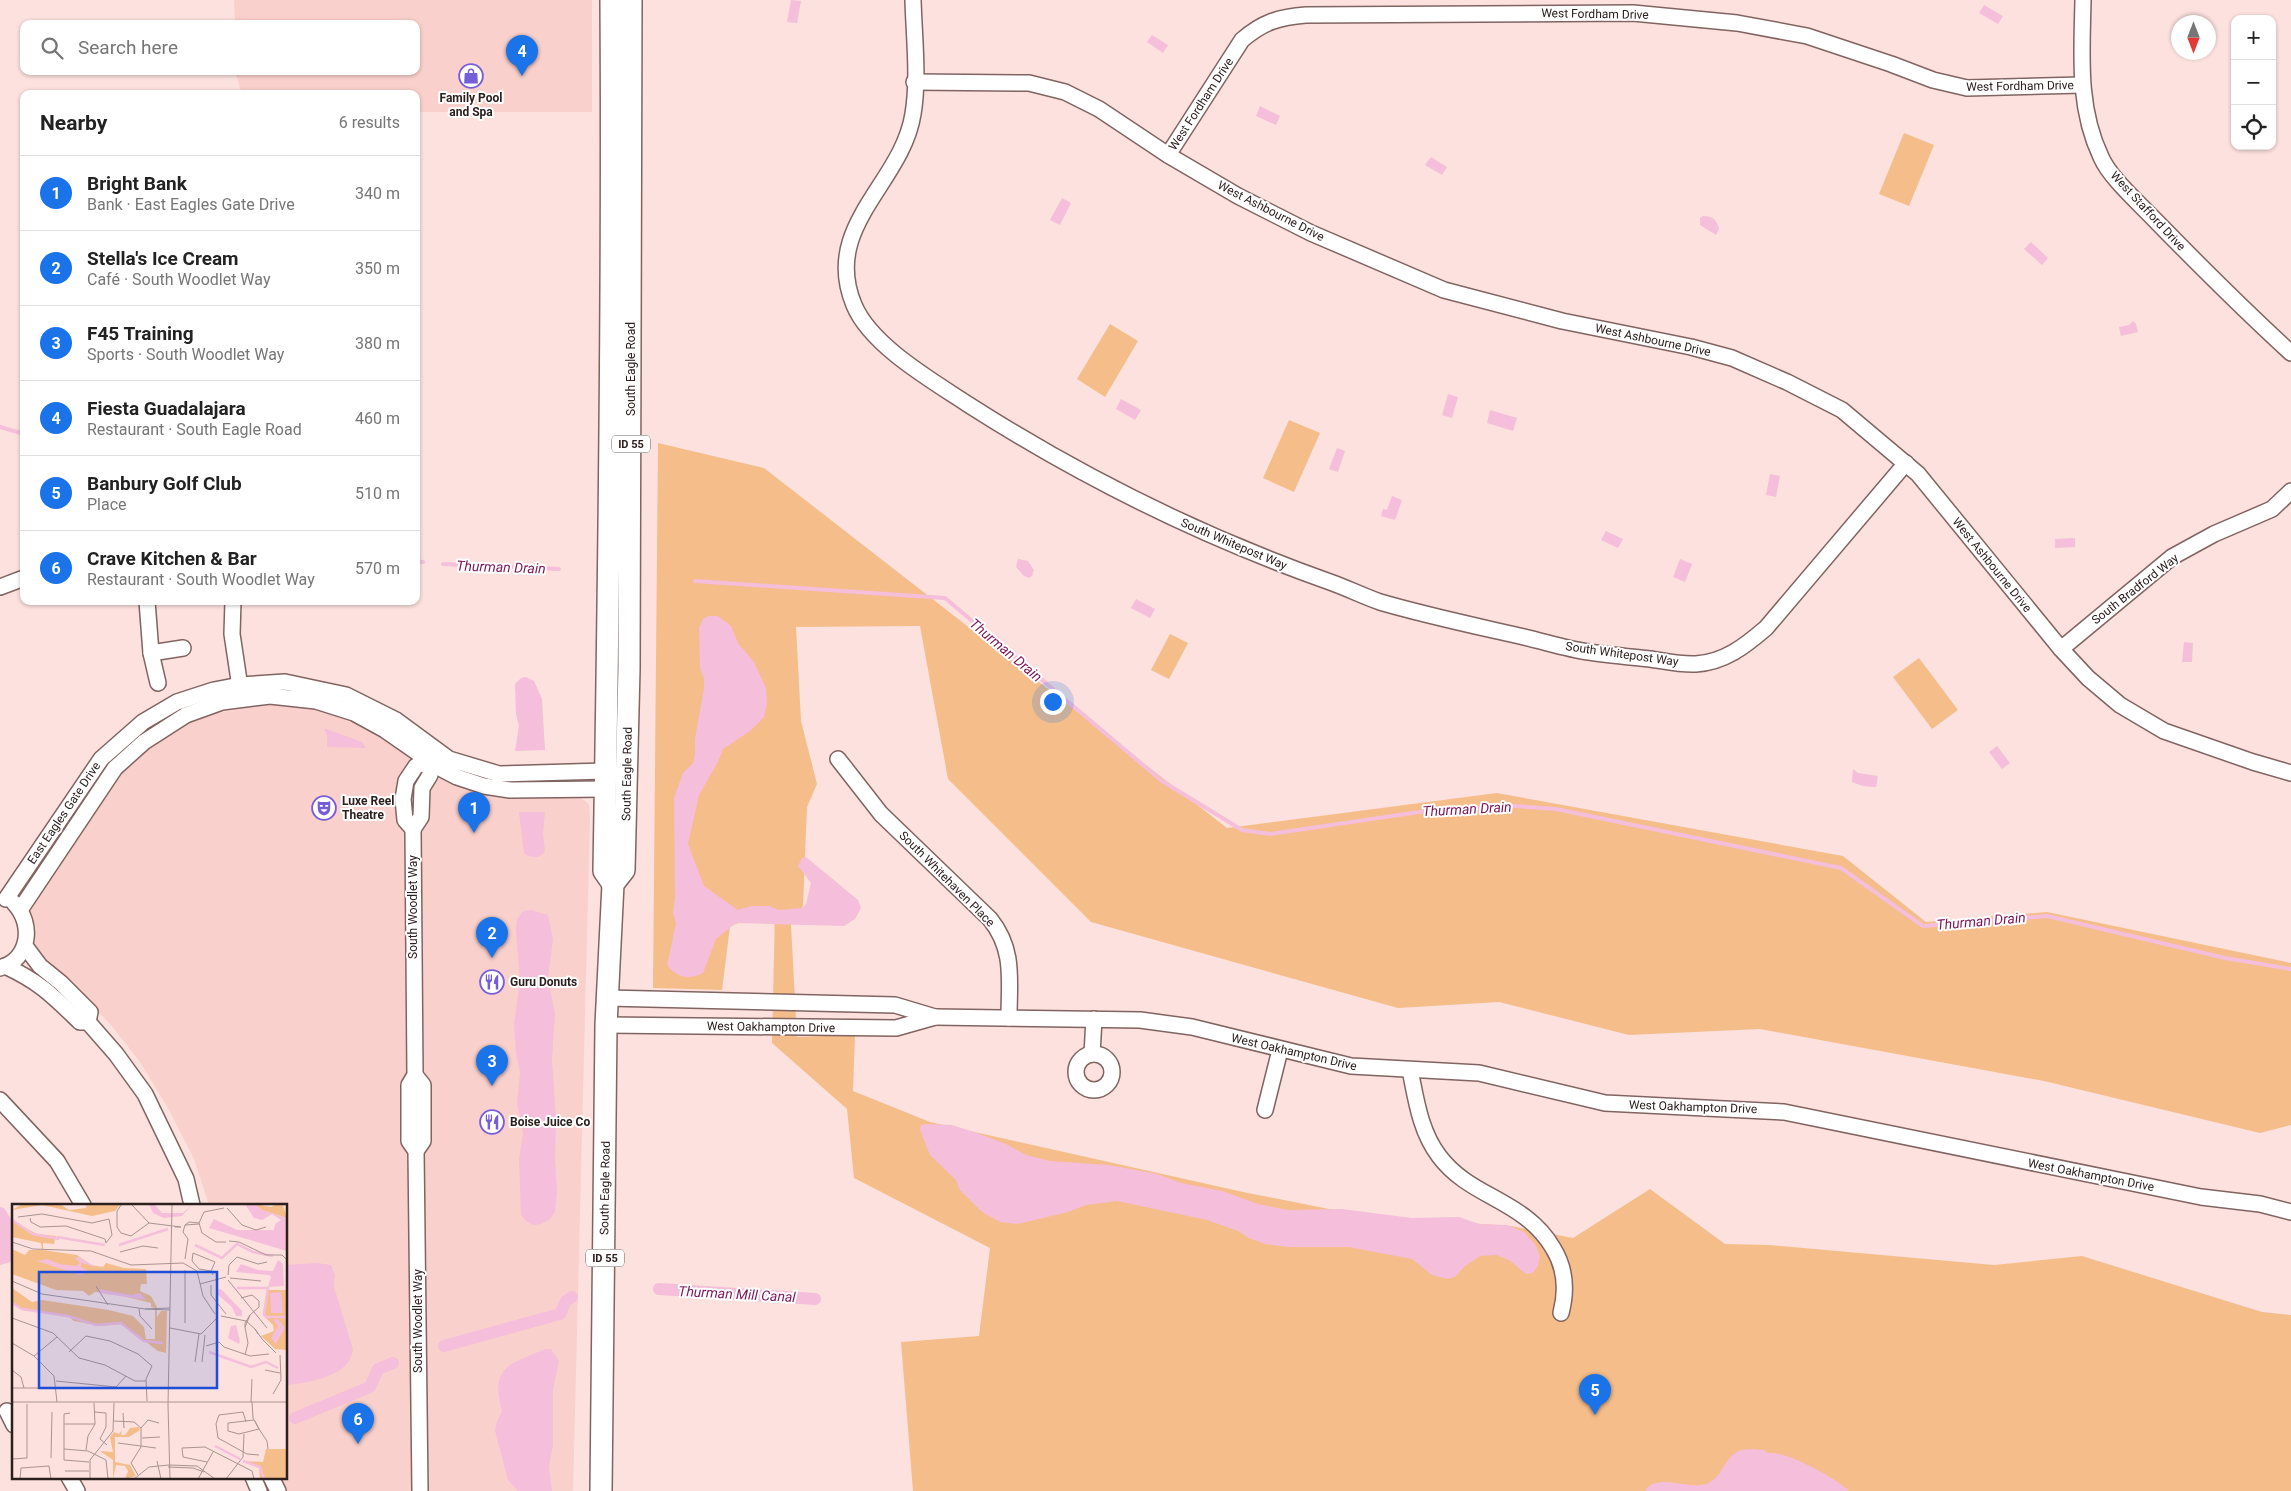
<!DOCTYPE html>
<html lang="en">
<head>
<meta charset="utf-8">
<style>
	body { margin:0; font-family:Roboto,sans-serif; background:#f6f6f6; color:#222 }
	.controls { position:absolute; right:15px; top:15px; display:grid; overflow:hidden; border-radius:10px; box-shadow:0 1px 4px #0004 }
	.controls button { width:45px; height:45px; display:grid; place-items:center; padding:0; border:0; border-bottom:1px solid #e0e0e0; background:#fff; color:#222; font:25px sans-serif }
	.compass { position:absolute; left:2171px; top:15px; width:45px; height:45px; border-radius:50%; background:#fff; box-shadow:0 1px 4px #0004; rotate:180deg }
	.you { position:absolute; left:1052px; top:701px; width:18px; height:18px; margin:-12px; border:4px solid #fff; border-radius:50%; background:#1a73e8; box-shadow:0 0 0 8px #1a73e833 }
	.badge { display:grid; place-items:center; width:32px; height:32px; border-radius:50%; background:#1a73e8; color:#fff; font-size:16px; font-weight:700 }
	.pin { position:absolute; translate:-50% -41px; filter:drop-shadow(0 1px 2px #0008) }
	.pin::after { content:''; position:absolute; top:26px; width:18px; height:15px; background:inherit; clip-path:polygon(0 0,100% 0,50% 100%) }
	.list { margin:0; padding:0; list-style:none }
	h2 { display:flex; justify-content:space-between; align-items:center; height:65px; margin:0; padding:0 20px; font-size:21px }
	h2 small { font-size:16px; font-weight:400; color:#767676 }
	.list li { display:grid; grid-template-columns:32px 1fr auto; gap:15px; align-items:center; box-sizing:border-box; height:75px; padding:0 20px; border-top:1px solid #e0e0e0 }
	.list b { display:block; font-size:19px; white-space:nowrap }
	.list p { margin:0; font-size:16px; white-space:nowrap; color:#767676 }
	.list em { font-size:16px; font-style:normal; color:#767676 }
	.icon { flex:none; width:28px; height:28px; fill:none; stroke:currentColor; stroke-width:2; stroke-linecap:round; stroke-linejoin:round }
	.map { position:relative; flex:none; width:2291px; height:1491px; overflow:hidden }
	.search { position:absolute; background:#fff; box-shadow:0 1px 4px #0004; left:20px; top:20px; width:400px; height:55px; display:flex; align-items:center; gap:12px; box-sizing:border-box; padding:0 18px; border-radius:10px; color:#767676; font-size:19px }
	.panel { position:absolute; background:#fff; box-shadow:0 1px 4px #0004; left:20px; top:90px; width:400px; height:515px; border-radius:10px }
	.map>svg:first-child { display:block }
	.built { fill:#fad0cc }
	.green { fill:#f5bd8a }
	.water { fill:#f5beda }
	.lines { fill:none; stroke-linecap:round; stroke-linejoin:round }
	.stream { stroke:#f5beda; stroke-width:4 }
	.canal { stroke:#f5beda; stroke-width:12 }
	.minor-casing { stroke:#816461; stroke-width:18 }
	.highway-casing { stroke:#816461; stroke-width:24 }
	.minor { stroke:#fff; stroke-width:15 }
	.highway { stroke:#fff; stroke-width:21 }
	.labels { text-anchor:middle; stroke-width:4; stroke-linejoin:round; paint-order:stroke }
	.shield { fill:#fff; stroke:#6b6362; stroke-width:1 }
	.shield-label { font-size:11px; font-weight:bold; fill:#2c201f }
	.street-label { font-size:12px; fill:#2c201f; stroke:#fff }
	.poi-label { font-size:12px; font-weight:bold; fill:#2c201f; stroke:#fff; text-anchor:start }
	.water-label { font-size:14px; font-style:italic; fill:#7b1558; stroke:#fff }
	.inset-river { fill:none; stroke:#f5beda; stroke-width:2.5 }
	.inset-road { fill:none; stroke:#a99492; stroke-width:1 }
	.view { fill:#1d4ed8; fill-opacity:0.15; stroke:#1d4ed8; stroke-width:2.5 }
	.inset-edge { fill:none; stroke:#2c201f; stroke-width:2.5 }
</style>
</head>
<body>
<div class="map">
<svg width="2291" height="1491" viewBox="0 0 2291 1491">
	<rect width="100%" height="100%" fill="#fce1de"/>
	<g class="built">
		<path d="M234,0H592V112H416V94H242L235,71H416V24H235Z"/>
		<path d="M262,705H295L331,713L362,726L442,778L467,788L580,797L589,804L590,818L573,1491H284L276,1477H286V1205H209L194,1159L168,1108L140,1062L111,1025L69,982L44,963L34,949L31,936L30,914L34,895L112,782L139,753L164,735L201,716Z"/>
	</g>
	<g class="green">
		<path d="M1904,133L1934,145L1909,206L1879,194Z"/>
		<path d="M1110,324L1138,341L1105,397L1077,379Z"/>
		<path d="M1289,420L1320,433L1294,492L1263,478Z"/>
		<path d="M658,443L764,468L1227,828L1497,793L1843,856L1926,922L2047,912L2291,963V1125L2260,1133L2044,1081L1760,1029L1629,1035L1499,1002L1398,1008L1091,922L948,779L920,626L796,627L801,721L817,784L807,807L803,906L791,925L797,1037L855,1035L853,1091L930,1122L1243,1192L1364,1216L1511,1226L1573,1238L1650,1189L1725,1244L1770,1245L1994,1265L2082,1256L2262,1312L2291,1315V1491H913L901,1342L979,1336L990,1248L854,1178L847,1109L772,1043L775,910L730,926L722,990L653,988Z"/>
		<path d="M1170,634L1188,643L1169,679L1151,670Z"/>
		<path d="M1919,658L1958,710L1932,729L1893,677Z"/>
	</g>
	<g class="water">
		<path d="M791,0L801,1L797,23L787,22Z"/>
		<path d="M1984,5L2003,16L1998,24L1979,13Z"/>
		<path d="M1152,35L1168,45L1163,53L1147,42Z"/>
		<path d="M1260,106L1280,116L1276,125L1256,116Z"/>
		<path d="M1431,157L1447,167L1442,175L1425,165Z"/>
		<path d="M1062,198L1071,203L1060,225L1050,220Z"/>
		<path d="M1703,216C1713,216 1717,220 1719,229L1716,235L1700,225V218Z"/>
		<path d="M2031,242L2048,258L2042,265L2024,249Z"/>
		<path d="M2133,321L2136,324L2138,332L2121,336L2119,327L2129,325Z"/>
		<path d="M1448,394L1458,397L1452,418L1442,415Z"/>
		<path d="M1121,399L1141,410L1135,420L1116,409Z"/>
		<path d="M1490,410L1517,418L1513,431L1487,423Z"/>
		<path d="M1337,448L1345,451L1338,472L1329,469Z"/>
		<path d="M1770,474L1780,476L1776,497L1766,495Z"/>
		<path d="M1392,496L1402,500L1395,520L1381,516L1383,509L1387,510Z"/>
		<path d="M1606,531L1623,539L1618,548L1601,540Z"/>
		<path d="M2075,538V547L2055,548V539Z"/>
		<path d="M1018,559L1028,561L1034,570L1032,576L1029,578L1024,576L1016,567Z"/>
		<path d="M1680,559L1692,564L1685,582L1673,577Z"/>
		<path d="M1136,599L1155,609L1150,618L1131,608Z"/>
		<path d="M708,616H718L731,626L738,643L754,662L766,688L767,703L764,717L750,731L723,749L718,762L699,795L688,844L704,886L738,910L751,906H769L779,910L802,908L806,904L811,883L798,866L802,858L806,857L858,900L861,908L855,919L844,926L736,923L716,939L703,973C689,980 677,978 667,965L676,923L673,913L675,897L674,798L683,773L693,763L695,754V739L704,688V679L700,668L699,628L703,619Z"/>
		<path d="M2184,642L2193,643L2192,662H2182Z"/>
		<path d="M526,677L534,681L542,699L545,750L515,751L519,726L516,714L515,684L521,678Z"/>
		<path d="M324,728L362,742L366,748L327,747V736Z"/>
		<path d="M1997,746L2010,763L2002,769L1989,752Z"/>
		<path d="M1853,769L1858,773L1878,776L1876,787L1863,786L1852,782Z"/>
		<path d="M519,812H545L543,834L545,851C541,859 531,858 524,854Z"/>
		<path d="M531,910L548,915L553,939L548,978L555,1013L552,1060L556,1118L555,1159L557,1192L555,1212L549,1220L541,1224L533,1225L526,1221L521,1215L519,1159L523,1133L517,1103L520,1072L516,1053L514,1024L520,981L516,930L517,919L523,911Z"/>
		<path d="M926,1124L952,1125L977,1133L1006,1144L1026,1155L1050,1161L1109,1165L1157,1174L1181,1183L1222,1191L1258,1204L1288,1210L1342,1209L1412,1218L1459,1217L1479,1224L1507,1225L1524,1232L1535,1244L1540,1256L1538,1266L1533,1273L1526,1274L1509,1260L1496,1255L1480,1256L1465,1266L1455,1277L1447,1279L1432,1275L1412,1259L1349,1247H1289L1265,1244L1249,1238L1238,1231L1207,1220L1117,1201L1086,1205L1068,1212L1018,1224L1000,1222L982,1212L960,1190L956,1180L930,1155L920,1130L921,1125Z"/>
		<path d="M0,1207L4,1208L14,1224V1261L0,1265Z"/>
		<path d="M317,1263L331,1265L335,1275L334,1287L353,1349C351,1376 309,1383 286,1385V1265Z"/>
		<path d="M545,1349H551L559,1361L553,1390V1445L549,1466L552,1491H518L508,1480L495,1431L496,1424L502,1411C489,1365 512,1364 545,1349Z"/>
		<path d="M1753,1449L1764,1450L1768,1453C1787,1451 1834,1477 1849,1491H1645C1657,1472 1687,1490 1706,1484C1723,1478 1724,1456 1741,1450C1745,1449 1749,1450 1753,1449Z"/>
	</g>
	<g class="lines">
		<g class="stream">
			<path d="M0,427L24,434"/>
			<path d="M416,561L423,562"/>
			<path d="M443,564L559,569"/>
			<path d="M695,581L945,598L1162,781L1242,830L1270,834L1439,809H1468L1500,805L1556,809L1841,868L1923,926L2047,916L2225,958L2291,969"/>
		</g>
		<g class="canal">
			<path d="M659,1289L815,1299"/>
			<path d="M444,1346L560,1314L566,1301L572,1297"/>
			<path d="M295,1418L370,1387L378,1369L393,1363"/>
		</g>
		<g class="minor-casing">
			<g id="minor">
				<path d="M913,0C914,37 919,78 913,114C902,184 821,226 854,305C871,346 933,381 969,405C1083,478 1203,537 1330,582C1347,588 1363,596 1380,602C1428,616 1476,626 1524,637C1546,642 1567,649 1589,652C1609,655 1630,657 1650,659C1664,661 1681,665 1696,664C1725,662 1745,646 1766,628L1906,463"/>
				<path d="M2083,0C2082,53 2077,107 2101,157C2110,178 2139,203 2155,220C2199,265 2244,310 2291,353"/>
				<path d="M914,82L1029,83L1065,92L1099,109L1168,155L1238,196L1311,233L1444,290L1562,321L1691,347L1732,358L1787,382L1842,410L1918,474L2061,649L2088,678L2120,705L2164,731L2253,762L2291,773"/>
				<path d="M1168,155L1242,40C1263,22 1279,17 1306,15L1633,13L1737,23L1807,36L1891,64L1933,80L1967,88L2082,85"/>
				<path d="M0,587L24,578"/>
				<path d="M147,601L151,653L158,683"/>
				<path d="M233,601L232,634L241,694"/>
				<path d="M2061,649L2172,557L2214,534L2272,509L2291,491"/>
				<path d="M151,653L183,648"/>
				<path d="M838,759L881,814L990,919C1015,950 1009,980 1009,1018"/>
				<path d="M430,761L416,766L406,781L403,799L405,820L413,829L421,817L422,788L430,775V761L434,756"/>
				<path d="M413,829L415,1075L409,1085V1141L416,1151L420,1491"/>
				<path d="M6,899L101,759L143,722L177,702L214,690L240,685L285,682L346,695L396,720L449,759L499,774L605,771"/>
				<path d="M20,910L115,768L144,742L186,715L222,702L270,696L316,701L354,713L385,730L438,767L457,777L484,786L510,790L605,789"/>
				<path d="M25,946L40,966L61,983L90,1012L88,1022"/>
				<path d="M5,966C40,982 53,996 80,1022H88L116,1054L145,1094L186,1179L192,1205"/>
				<path d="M0,968C30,959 34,924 14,903"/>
				<path d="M935,1017L1140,1020L1192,1027L1351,1066L1479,1073L1605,1103L1784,1112L2201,1197L2260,1204L2291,1212"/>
				<path d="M606,1025L896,1028L935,1017L895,1005L607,998"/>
				<path d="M1092,1054L1094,1019"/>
				<circle cx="1094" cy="1072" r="18"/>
				<path d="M1410,1070C1416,1099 1420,1131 1439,1156C1470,1198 1524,1199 1553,1248C1566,1269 1567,1290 1561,1313"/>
				<path d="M415,1075L423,1085V1141L416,1151"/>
				<path d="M0,1100L57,1161L83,1205"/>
				<path d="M1265,1110L1280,1050"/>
				<path d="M7,1411L14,1425"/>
				<path d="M69,1477L77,1491"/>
				<path d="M253,1477L259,1491"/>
				<path d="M271,1477L278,1491"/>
			</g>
		</g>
		<g class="highway-casing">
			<g id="highway">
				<path d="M611,0C613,290 609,581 604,871L613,884"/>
				<path d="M601,1491L606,1025L613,884L624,870L629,669L631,0"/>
			</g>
		</g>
		<use href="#minor" class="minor"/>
		<use href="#highway" class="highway"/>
	</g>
	<defs>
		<g id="shop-ring" transform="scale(1.25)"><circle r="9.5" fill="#fff" stroke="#775ed9" stroke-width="1.5"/><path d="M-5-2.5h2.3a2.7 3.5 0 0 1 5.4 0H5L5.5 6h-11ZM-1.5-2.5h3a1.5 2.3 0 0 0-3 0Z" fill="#775ed9"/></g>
		<g id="theatre-ring" transform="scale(1.25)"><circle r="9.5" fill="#fff" stroke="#775ed9" stroke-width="1.5"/><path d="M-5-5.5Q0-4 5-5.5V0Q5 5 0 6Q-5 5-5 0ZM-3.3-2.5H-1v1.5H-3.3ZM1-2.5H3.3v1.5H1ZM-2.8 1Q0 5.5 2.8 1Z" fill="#775ed9"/></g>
		<g id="restaurant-ring" transform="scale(1.25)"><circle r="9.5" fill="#fff" stroke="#775ed9" stroke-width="1.5"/><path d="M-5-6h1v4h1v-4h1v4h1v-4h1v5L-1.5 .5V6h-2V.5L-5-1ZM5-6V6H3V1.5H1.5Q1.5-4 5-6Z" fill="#775ed9"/></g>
	</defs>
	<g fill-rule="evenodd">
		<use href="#shop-ring" x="471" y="76"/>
		<use href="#theatre-ring" x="324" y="808"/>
		<use href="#restaurant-ring" x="492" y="982"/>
		<use href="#restaurant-ring" x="492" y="1122"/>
	</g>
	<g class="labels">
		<g class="shield">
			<rect x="612" y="435.5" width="38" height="17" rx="4"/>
			<rect x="586" y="1249.5" width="38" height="17" rx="4"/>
		</g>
		<g class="shield-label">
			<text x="631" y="448">ID 55</text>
			<text x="605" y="1262">ID 55</text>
		</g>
		<g class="street-label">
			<text transform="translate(1595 14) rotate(1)" y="4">West Fordham Drive</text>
			<text transform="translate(2020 86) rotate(-1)" y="4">West Fordham Drive</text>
			<text transform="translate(1201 104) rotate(-57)" y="4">West Fordham Drive</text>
			<text transform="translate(1271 211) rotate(27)" y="4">West Ashbourne Drive</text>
			<text transform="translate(2148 211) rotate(47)" y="4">West Stafford Drive</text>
			<text transform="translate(1653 340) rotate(12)" y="4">West Ashbourne Drive</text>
			<text transform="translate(631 369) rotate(-90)" y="4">South Eagle Road</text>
			<text transform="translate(1234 544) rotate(23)" y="4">South Whitepost Way</text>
			<text transform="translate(1992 565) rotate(51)" y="4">West Ashbourne Drive</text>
			<text transform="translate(2135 589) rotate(-38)" y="4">South Bradford Way</text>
			<text transform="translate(1622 654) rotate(8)" y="4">South Whitepost Way</text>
			<text transform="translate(627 774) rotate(-89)" y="4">South Eagle Road</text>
			<text transform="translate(64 813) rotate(-56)" y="4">East Eagles Gate Drive</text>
			<text transform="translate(947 879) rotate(45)" y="4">South Whitehaven Place</text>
			<text transform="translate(413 907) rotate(-90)" y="4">South Woodlet Way</text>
			<text transform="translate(771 1027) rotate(1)" y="4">West Oakhampton Drive</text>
			<text transform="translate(1294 1052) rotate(13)" y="4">West Oakhampton Drive</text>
			<text transform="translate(1693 1107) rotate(2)" y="4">West Oakhampton Drive</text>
			<text transform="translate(2091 1175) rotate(11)" y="4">West Oakhampton Drive</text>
			<text transform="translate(605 1188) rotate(-89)" y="4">South Eagle Road</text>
			<text transform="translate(418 1321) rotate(-90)" y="4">South Woodlet Way</text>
		</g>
		<g class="poi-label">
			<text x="471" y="102" text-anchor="middle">Family Pool<tspan x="471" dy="14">and Spa</tspan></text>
			<text x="342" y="805">Luxe Reel<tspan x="342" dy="14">Theatre</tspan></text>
			<text x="510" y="986">Guru Donuts</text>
			<text x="510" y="1126">Boise Juice Co</text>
		</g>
		<g class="water-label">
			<text transform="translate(501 567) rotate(2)" y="5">Thurman Drain</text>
			<text transform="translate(1006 650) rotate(40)" y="5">Thurman Drain</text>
			<text transform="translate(1467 809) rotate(-3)" y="5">Thurman Drain</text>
			<text transform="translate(1981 921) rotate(-5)" y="5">Thurman Drain</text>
			<text transform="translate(737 1294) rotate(3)" y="5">Thurman Mill Canal</text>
		</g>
	</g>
	<g transform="translate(12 1204)">
		<rect width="275" height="275" fill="#fce1de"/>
		<path d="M10,0H48L57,6L74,4L75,0H109L103,7L80,12L30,1L0,6ZM242,0L259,3L265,0H274L271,1L275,14L250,6ZM0,17L25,30L44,32L42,40L31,39V46L65,51L79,61L91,63L94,59L112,64L134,65L135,80H129L128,87L139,92L145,103V113L149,107H155L154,149L146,147L110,120L89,122L62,117L56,112L9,105L0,100V84L20,98L30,96L97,106L121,112L132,123L134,135H143V104L139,103V99L99,89L83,88L77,92L71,87L44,86L0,70V45L13,51L17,46H30L29,39L0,33ZM255,86H275V146L263,145L249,132L262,127L261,121L251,111ZM127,223L128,226L117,233H103V258L118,261L124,272L113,275L116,267L113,262L104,261L101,275V256L88,247L101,248L98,233L102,228L107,230L110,226L109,231H113L118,224ZM254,245H275V275H248L247,264L231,257L251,258Z" fill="#f5bd8a"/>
		<path d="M137,0H142L150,9H171L181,0L170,12L152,14L141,9ZM233,0H242L250,6L275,14V47L197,24L202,15L225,26H262L263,20L269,16L260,10L250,16L242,14ZM67,53L84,63L69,59V63L78,68L68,71L25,57L35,55L47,60L64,62L68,59L63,54ZM266,56L271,60L272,82L256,83L259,73L257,71L224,68L229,60L246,66L261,67ZM87,85L119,91L128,89L134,96L88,89ZM209,85L230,107V112H224L220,103L205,90L204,86ZM269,88L271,109H259L258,89ZM266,115L273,124L264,140L259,134L266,122L261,116ZM224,121L228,137L227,140L216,134L219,122Z" fill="#f5beda"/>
		<path class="inset-river" d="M0,16L21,30L47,35M45,33L93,41M107,41L156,25M183,41L210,54L225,40L241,48L261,52M225,84H256L252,110L254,113H275M0,99L10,105L56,112L84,121L109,119L132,137L151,139M197,148L239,163L254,158L266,164M203,242L228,255M231,257L248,263L252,275"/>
		<path class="inset-road" d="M119,0L137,19L169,23H163M212,4L192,8L187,19L190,29L204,38H214M215,4L230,21L244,26L254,23M6,13L30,10L80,19L97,15L100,31L94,39L93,35M18,14L19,18L28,23L54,22L93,35M187,19L177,18L173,21L187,20M105,23L109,29L119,32L137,19M105,23V7L110,0M217,37L227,38L254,51H270L275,56M0,38L21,45L79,47L119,61L171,59M108,48L131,42L146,44M181,49L180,57L187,65L199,67L201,71M181,49L203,58L199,67M173,55L176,35L171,28L173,21M171,59L185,67L191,92L203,110M173,66V119M138,68H158M216,71L217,61L225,53L246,60L255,58M218,74L249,77M216,76L255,124M0,77L30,90L133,105M188,80L214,73M199,81V91L214,110M84,82L96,101M229,94L240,91L247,97V103L238,111M158,104L133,105L158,106M127,105L128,112L140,125M238,111L233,123V119ZM209,112L234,117L243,125M0,114L41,129L67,154L93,161L123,177H134M233,123L236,139L233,151M158,124L189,130L205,114M246,130L243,125L250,135M0,139L22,152L42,172L45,198M254,139L250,135L264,149M194,142L207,138L212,143L238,152L257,150M57,148L74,132L98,137L126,150L140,162L134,175L135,197M22,152L45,133M183,158L187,130M190,158L193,131M0,166L9,173L12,184M253,166L268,169M44,177L104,183L114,172M0,184H44M261,190L269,176L268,151M0,198H275M239,198L240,175M240,198L241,214L247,225L243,217M82,208L94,209V223L88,235L95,241M58,209L52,210V256L77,258M111,209L112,224M207,211L204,220L206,234L235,250L247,251M207,211L231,208L234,218M242,216L216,219V227L227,230L247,225L255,237L256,245M102,217L122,218L129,224M52,220H83M129,224L136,216L147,219M130,234L148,233M106,239L144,244M52,245L76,247L94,256L96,275M74,246L76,232L83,220L82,199M39,254L40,208M0,255L15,254V200M145,257L149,275M195,258L171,253L170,244L193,243L240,267L242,275M156,263L181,264L192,268M53,267H77M126,271L119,259L129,243V224M8,275L9,264L37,262L39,275M78,275V256L101,227L102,199M122,275L137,263L157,261L185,262L203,275M158,275L156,201L160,0M186,275L201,248M214,275L231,253L232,230"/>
		<path class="view" d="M27,68H205V184H27Z"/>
		<rect width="275" height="275" class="inset-edge"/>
	</g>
</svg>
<div class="controls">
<button>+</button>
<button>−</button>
<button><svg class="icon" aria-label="locate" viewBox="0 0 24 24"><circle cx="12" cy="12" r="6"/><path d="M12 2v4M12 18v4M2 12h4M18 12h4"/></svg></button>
</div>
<svg class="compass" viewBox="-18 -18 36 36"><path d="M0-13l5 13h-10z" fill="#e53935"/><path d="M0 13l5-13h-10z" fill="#767676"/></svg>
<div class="you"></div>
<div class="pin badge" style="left:474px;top:833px">1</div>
<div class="pin badge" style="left:492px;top:958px">2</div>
<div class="pin badge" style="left:492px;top:1086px">3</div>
<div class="pin badge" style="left:522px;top:76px">4</div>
<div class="pin badge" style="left:1595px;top:1415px">5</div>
<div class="pin badge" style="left:358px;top:1444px">6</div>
<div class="search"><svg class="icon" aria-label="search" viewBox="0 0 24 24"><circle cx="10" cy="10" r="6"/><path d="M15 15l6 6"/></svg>Search here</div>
<section class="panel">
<h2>Nearby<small>6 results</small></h2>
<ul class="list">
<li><span class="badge">1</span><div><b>Bright Bank</b><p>Bank · East Eagles Gate Drive</p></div><em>340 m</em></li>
<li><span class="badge">2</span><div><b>Stella's Ice Cream</b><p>Café · South Woodlet Way</p></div><em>350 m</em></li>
<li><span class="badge">3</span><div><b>F45 Training</b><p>Sports · South Woodlet Way</p></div><em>380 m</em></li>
<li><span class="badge">4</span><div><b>Fiesta Guadalajara</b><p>Restaurant · South Eagle Road</p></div><em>460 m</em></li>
<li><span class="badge">5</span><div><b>Banbury Golf Club</b><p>Place</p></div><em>510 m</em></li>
<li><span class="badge">6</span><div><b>Crave Kitchen &amp; Bar</b><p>Restaurant · South Woodlet Way</p></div><em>570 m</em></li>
</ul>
</section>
</div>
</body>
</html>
